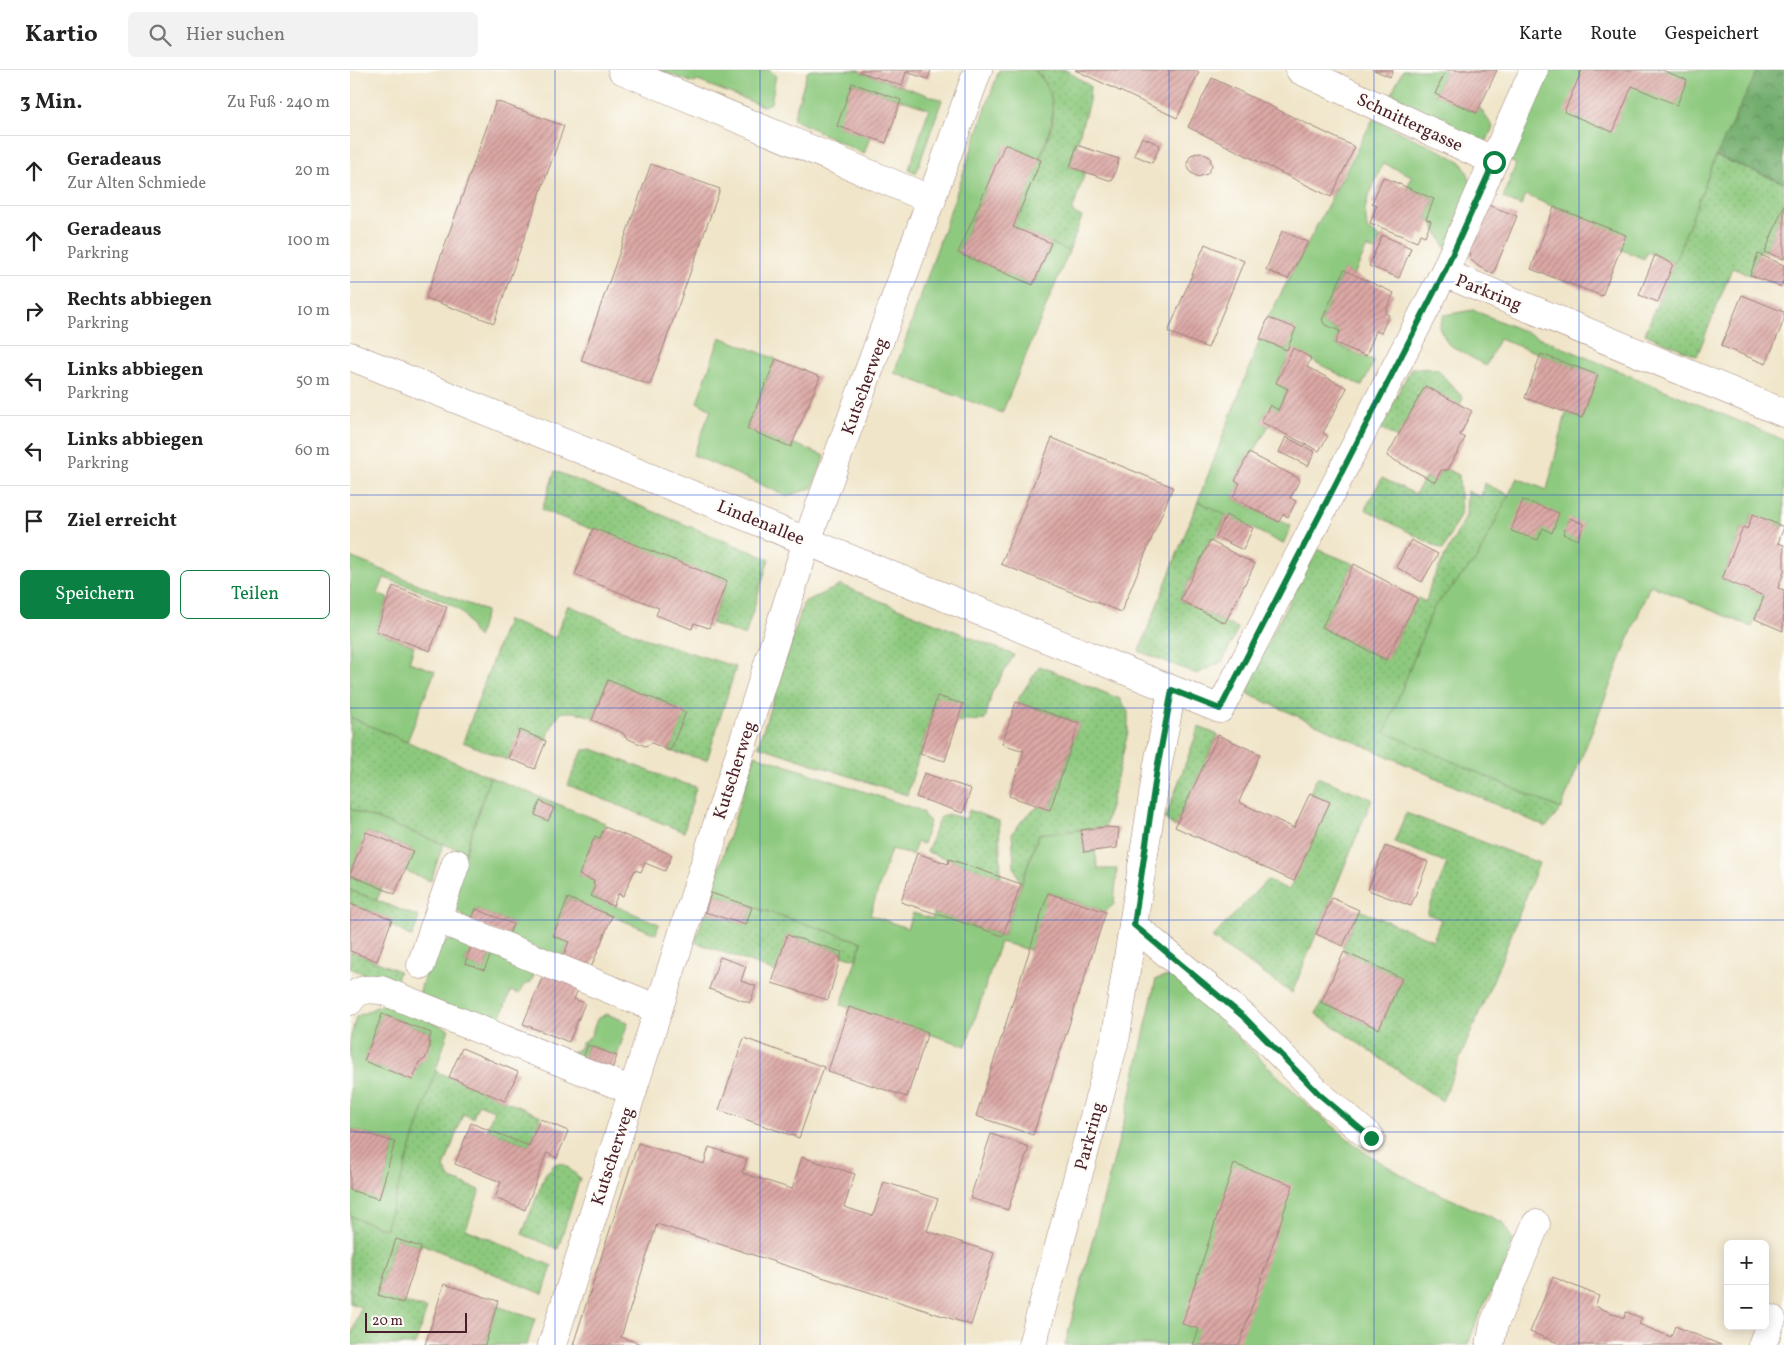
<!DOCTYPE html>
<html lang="de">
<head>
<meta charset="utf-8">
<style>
	body { margin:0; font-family:Vollkorn,serif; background:#f2f2f2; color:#222 }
	.controls { position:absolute; right:15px; bottom:15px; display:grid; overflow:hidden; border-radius:8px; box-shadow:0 2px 12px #0003 }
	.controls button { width:45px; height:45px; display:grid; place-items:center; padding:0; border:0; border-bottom:1px solid #e0e0e0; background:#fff; color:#222; font:25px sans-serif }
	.scale { position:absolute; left:15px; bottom:12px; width:102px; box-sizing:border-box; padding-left:5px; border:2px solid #4a1f2b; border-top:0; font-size:14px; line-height:18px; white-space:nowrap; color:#4a1f2b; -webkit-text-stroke:4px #fdfcf7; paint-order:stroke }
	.stop { position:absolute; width:15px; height:15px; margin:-11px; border:4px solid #0b8043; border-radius:50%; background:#fff }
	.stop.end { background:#0b8043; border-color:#fff; box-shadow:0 1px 5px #0008 }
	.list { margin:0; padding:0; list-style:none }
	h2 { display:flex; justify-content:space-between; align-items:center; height:65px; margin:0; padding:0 20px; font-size:21px }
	h2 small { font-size:16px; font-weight:400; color:#767676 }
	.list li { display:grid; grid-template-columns:32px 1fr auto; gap:15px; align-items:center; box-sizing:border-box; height:70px; padding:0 20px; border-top:1px solid #e0e0e0 }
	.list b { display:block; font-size:19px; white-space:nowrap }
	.list p { margin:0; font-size:16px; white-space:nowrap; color:#767676 }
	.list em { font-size:16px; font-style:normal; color:#767676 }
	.actions { display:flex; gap:10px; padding:15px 20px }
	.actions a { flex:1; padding:11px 0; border:1px solid #0b8043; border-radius:8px; text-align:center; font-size:18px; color:#0b8043 }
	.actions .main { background:#0b8043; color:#fff }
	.icon { flex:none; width:28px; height:28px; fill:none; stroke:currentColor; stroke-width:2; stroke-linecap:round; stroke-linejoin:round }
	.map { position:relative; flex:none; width:1434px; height:1275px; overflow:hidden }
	header { display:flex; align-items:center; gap:30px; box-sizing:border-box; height:70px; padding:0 25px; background:#fff; border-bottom:1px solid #e0e0e0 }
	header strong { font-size:24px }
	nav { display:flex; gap:28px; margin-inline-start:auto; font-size:18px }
	.search { width:350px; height:45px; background:#f2f2f2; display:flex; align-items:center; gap:12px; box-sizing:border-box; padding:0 18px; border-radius:8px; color:#767676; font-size:19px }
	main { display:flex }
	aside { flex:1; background:#fff }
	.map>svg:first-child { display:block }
	.grass { fill:url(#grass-dots); stroke:#6c7454 }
	.forest { fill:url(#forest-crowns); stroke:#5e664c }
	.green { fill:#8dc97e; stroke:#6c7454; fill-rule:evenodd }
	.building { fill:url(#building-hatch) }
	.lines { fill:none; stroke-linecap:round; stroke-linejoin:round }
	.minor-casing { stroke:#9d827a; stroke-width:29 }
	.minor { stroke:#fff; stroke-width:28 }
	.route { stroke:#0b8043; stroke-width:6 }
	.grid { fill:none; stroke:#1d4ed8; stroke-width:1; stroke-opacity:0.55 }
	.labels { text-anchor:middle; stroke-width:5; stroke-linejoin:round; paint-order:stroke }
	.street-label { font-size:18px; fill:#4a1f2b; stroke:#fdfcf7 }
</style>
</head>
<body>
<header>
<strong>Kartio</strong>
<div class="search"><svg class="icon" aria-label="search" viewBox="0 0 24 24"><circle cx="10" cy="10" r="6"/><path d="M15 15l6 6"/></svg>Hier suchen</div>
<nav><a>Karte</a><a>Route</a><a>Gespeichert</a></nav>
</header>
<main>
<aside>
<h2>3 Min.<small>Zu Fuß · 240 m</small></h2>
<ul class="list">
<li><svg class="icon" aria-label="ahead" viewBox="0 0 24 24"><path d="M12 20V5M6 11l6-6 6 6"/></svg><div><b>Geradeaus</b><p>Zur Alten Schmiede</p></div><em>20 m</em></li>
<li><svg class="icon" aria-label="ahead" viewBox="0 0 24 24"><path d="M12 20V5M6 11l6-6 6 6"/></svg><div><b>Geradeaus</b><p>Parkring</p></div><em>100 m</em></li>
<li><svg class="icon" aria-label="right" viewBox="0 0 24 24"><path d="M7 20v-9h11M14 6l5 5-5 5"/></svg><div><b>Rechts abbiegen</b><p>Parkring</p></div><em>10 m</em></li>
<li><svg class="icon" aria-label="left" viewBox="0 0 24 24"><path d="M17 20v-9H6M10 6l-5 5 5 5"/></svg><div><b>Links abbiegen</b><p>Parkring</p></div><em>50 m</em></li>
<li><svg class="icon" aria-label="left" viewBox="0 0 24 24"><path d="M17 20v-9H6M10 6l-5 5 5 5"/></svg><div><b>Links abbiegen</b><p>Parkring</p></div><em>60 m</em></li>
<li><svg class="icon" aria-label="arrive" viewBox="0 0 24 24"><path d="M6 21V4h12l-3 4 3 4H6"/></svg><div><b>Ziel erreicht</b></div></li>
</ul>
<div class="actions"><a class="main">Speichern</a><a>Teilen</a></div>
</aside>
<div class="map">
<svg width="1434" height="1275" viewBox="0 0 1434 1275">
	<defs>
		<pattern id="grass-dots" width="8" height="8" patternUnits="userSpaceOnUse" patternTransform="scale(1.25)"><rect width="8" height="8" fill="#8dc97e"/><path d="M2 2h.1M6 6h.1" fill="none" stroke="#7bac6d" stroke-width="1.8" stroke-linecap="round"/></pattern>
		<pattern id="forest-crowns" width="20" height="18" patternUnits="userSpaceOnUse" patternTransform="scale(1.25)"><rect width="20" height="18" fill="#72ad6d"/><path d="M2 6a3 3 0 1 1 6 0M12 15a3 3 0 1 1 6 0" fill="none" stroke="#608c5a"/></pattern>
		<pattern id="building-hatch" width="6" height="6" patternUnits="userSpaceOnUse" patternTransform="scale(1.25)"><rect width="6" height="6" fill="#dba8a5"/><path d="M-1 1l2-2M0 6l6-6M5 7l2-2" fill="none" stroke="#b48887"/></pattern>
	</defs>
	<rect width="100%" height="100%" fill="#fdfcf7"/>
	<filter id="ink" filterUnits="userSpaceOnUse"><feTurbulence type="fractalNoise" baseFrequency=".02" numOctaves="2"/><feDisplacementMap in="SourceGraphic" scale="10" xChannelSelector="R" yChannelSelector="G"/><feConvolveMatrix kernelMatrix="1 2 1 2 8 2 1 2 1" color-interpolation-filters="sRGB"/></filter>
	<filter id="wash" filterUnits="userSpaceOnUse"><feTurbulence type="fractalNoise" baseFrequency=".0096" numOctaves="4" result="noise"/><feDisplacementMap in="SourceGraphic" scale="20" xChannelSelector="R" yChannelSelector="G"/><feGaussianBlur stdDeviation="1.12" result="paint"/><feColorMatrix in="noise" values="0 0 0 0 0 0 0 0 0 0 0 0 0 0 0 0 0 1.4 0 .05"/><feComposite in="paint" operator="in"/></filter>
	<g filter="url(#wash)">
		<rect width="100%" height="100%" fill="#f0e5c9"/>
		<g class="grass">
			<path d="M684,0H716L740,16L739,31L720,97L735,102L722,142L732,147L719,181L663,157L697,71L703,51L692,7Z"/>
			<path d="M1366,86L1434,113V135L1415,182L1410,180L1400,205L1382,198L1347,286L1295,264Z"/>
			<path d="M1061,298L1087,299L1113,328L1110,335L1075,316L1047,368L1030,358Z"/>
			<path d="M1091,400H1098L1109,405L1111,443L1093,480L1015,439L1032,408L1065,424L1076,407L1085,412Z"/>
			<path d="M205,401L419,489L395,566L361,553L377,511L192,440Z"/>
			<path d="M1134,413L1159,425L1127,489L1084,537L1036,662L1211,739L1196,757L898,624L901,604L967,479L1004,494L972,557L1036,590L1068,528L1076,532L1081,513L1116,446L1117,421L1131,427Z"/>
			<path d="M848,431L876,445L866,467L859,471L830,530L875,553L888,558L873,591L847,604L789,581Z"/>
			<path d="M491,515L664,585L642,622L635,650L607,652L613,634L587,627L557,725L408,676L454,532Z"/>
			<path d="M218,535L294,568L386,597L357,690L320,681L335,642L258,610L243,647L224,642H213L204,651L196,671L170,660L157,690L113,672L157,550L205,568Z"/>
			<path d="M690,596L770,629L778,642V662L755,757L689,764L671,814L664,797L662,763L675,747L689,736L700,740L729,653L666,632Z"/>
			<path d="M0,647L140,707L115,782L0,739Z"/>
			<path d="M849,657L868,665L825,757L815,749Z"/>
			<path d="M243,679L317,708L346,717L334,762L218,715L229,687L234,680Z"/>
			<path d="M967,707L1022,729L942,923L862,868L917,810L939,820L980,732L960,723Z"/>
			<path d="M619,740L649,751L651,807L577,782L589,749L597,744L616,749Z"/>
			<path d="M1056,743L1189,793L1149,896L1092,1031L966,944L971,933L1029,959L1052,908L994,882L993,876L1009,840L1083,870L1091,849L1077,844L1097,793L1044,772Z"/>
			<path d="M0,820L69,847L62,867L40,855L42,849L0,834Z"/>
			<path d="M402,837L512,872L506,889L492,885V882L437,865L426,902L345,872L355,842L396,855Z"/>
			<path d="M0,881L49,901L44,916L0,898Z"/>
			<path d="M85,1001L191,1046L179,1076L137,1059L144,1040L128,1034L123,1048L113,1044L94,1098L101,1109L130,1120L116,1159L202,1196L193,1224L72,1174L71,1177L46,1169L28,1224L77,1239L65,1275H0V1270L11,1237L0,1233V1146L35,1159Z"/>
			<path d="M208,1093L214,1094L230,1108L208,1179L172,1164L196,1103L205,1094Z"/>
		</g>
		<path class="forest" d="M1407,0H1434V113L1366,86Z"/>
		<g class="green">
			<path d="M308,0H419L426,5L421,33L413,36L348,11L344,13Z"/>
			<path d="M458,0H510V2L592,30L566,103L559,99L579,39L502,13L488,56L520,67L514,84L443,49Z"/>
			<path d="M649,0H684C713,26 702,58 689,89L655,75L608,183L683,215L701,173L719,181L652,343L544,303Z"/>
			<path d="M1053,0H1096L1085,24L1127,43L1130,38L1143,57L1135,75L1039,29Z"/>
			<path d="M1199,0H1408L1366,86L1324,193L1297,182L1294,189L1270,179L1204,137L1176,125L1171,136L1153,128L1166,94L1158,90Z"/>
			<path d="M1023,49L1095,83L1111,92L1118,104L1122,118L1098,182L1081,151L1076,149L1084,129L1057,118L1062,106L1033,93L1018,128L1015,139L1017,159L1030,168L1025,181L1017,177L1004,205L994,200L972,250L975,255L990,261L985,274L1024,291L1012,316L961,290V288L943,279L926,312L938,319L928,340L920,336L911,351L919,355L903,384L899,383L885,410L890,413L883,428L928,452L929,450L941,456L933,474L848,431L910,269L937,280L945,258L918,248Z"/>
			<path d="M1123,240L1434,370V457L1402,444L1397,459L1392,458L1372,509L1414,526L1402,557L1300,515L1211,739L1035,662L1084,537L1127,489L1167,408L1197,420L1216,343L1232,348L1248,305L1149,269L1136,296L1098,274L1089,257L1094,245Z"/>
			<path d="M370,267L426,289L397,359L442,377V373L475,386L462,418L437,426L343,385L361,340L347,332Z"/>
			<path d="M0,487L136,541L128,568C120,560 119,549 111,542C100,531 50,513 34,508L28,524L38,528L26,561L64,576L59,592L85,601L57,672L0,647Z"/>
			<path d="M405,685L572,741L574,746L580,751L573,774L567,772L562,785L541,779L520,845L557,858L563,843L583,849L584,843L653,866L689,764L731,760L734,782L745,781L748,799H767L764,834L756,842L699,823L680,880L650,872L616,976L491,935L512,872L361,823Z"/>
			<path d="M140,707L255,753L250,768L245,766L229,805L244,811L243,814L245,815L241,826L309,854L306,864L218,828L203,866L219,872L212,889L158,866L163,854L126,839L121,851C109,844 105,840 101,826Z"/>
			<path d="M0,739L93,774L81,811L55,801L63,780L17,762L0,803Z"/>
			<path d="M0,805L32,818L27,830L0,820Z"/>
			<path d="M110,869L122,874L115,893L134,900L142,882L187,898L181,912L173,916L169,924L161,921L147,956L69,924C75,907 79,879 98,871C101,870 106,870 110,869Z"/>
			<path d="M820,906L834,915L959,1036L1015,1083L1070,1115L1152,1152L1163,1170L1156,1194L1128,1247L1118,1275H715L780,1028L806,909Z"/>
			<path d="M35,933L99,959L35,1159L0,1146V1120L29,1128L45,1072L0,1059V970L6,947ZM32,944L81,963L75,989L69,993L62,1010L14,991Z"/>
			<path d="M256,944L278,952L267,986L238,975L231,993L220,983L229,979L232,973L241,966L247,949Z"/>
			<path d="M147,1236L185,1249L177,1275H135Z"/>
		</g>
		<g id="blocks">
			<g class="building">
				<path d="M510,0H581L578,9L556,2L552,16L510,2Z"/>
				<path d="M725,0H845L849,2L827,48Z"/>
				<path d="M1024,0H1043L1040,7Z"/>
				<path d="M1096,0H1147L1127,43L1085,24Z"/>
				<path d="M1232,0H1312L1337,10L1327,35L1282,16L1263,62L1214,42Z"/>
				<path d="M862,8L1005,77L981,127L838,57Z"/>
				<path d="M502,13L551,30L536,73L487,56Z"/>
				<path d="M146,31L214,56L144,253L76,228Z"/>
				<path d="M792,67L810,75L802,93L784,85Z"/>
				<path d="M655,74L691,90L663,157L701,173L683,215L608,183Z"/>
				<path d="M727,75L769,89L762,111L720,97Z"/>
				<path d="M850,82L860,87L862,96L857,104L848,107L840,102L837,93L841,85Z"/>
				<path d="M301,94L370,119L300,315L231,291Z"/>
				<path d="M1033,107L1084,129L1076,149L1081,151L1075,166L1070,164L1067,172L1020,153L1027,135L1022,133Z"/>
				<path d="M1138,135L1167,146L1143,204L1128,196L1121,190L1118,179Z"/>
				<path d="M1434,135V189L1415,182Z"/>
				<path d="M1204,137L1276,165L1252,226L1181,199Z"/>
				<path d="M932,161L958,172L938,209L916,200Z"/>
				<path d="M1032,165L1061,178L1049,208L1019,196Z"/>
				<path d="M855,174L894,191L858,278L818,262Z"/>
				<path d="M1408,184L1434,195V208L1431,217L1400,205Z"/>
				<path d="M1305,185L1323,194L1308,232L1289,225Z"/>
				<path d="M994,200L1044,223L1035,243L1039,245L1031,263L1026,261L1016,286L985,273L990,261L975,255L972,250Z"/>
				<path d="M1392,225L1434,242V250L1416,294L1371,276Z"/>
				<path d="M918,248L946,258L937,280L910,269Z"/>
				<path d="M943,278L961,288L957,297L997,318L973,363L978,366L969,381L911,352L920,335L928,340L938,319L926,313Z"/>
				<path d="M1191,284L1248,305L1232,348L1175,328Z"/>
				<path d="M426,289L470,307L441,377L397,359Z"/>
				<path d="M1075,316L1122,341L1110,365L1115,368L1098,400H1091L1085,412L1037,386Z"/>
				<path d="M936,367L965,382L958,396L929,382Z"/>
				<path d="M702,368L823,417L771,542L651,494Z"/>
				<path d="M899,383L950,409L940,428L946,431L938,447L933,444L929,452L883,428L890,413L885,411Z"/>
				<path d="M1173,430L1209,443L1202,463L1193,458L1188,470L1161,461Z"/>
				<path d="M1403,444L1434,457L1428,473L1434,475V502L1428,518L1434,520L1433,561L1405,549L1414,526L1372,509L1393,457L1397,459Z"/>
				<path d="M876,445L903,458L893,480L866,467Z"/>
				<path d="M1219,448L1234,454L1228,470L1213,464Z"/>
				<path d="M243,458L377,511L359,558L344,553L342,559L306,545L309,538L225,505Z"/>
				<path d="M1061,470L1088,484L1072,512L1046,497Z"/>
				<path d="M860,471L905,494L875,553L830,530Z"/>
				<path d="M1004,494L1068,528L1036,590L972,557Z"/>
				<path d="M43,516L97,537L80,581L26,561Z"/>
				<path d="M258,610L336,642L320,681L302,673L295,676L276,668L273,663L242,650Z"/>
				<path d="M587,626L613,634L595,691L570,684Z"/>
				<path d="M666,632L729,653L700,740L659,726L674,681L652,674Z"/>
				<path d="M170,660L196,671L185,699L158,688Z"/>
				<path d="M868,665L910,684L889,732L944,758L960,723L980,732L944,811L825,757Z"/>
				<path d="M574,703L621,719L613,743L566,727Z"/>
				<path d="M190,731L204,738L198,751L185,745Z"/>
				<path d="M255,757L322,785L315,801L295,793L291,802L285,800L273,826L268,824L263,836L241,826L245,815L243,814L244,811L229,805L245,766L250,768Z"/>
				<path d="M755,757L769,758L767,778L734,782L731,760Z"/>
				<path d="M16,762L63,781L45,824L0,805Z"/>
				<path d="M1035,776L1078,792L1061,836L1018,820Z"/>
				<path d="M567,783L598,794L599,789L671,814L653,866L551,832Z"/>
				<path d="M361,823L402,837L396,855L355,842Z"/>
				<path d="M698,823L756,842L683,1065L626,1046Z"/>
				<path d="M218,828L262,846L240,900L212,889L219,872L203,866Z"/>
				<path d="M982,828L1009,840L993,876L966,864Z"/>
				<path d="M0,834L42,849L27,891L0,881Z"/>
				<path d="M126,839L163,854L158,866L121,851Z"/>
				<path d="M437,865L492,882L478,930L422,913Z"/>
				<path d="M122,874L142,882L134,900L115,893Z"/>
				<path d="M994,882L1052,908L1029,959L971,933Z"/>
				<path d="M370,887L396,896L391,911L406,916L400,933L359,919Z"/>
				<path d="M195,901L230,915L224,929L235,933L219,972L173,954Z"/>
				<path d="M499,937L578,962L557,1027L478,1001Z"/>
				<path d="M32,944L81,963L79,970L80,976L75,989L69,992L63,1010L14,991Z"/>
				<path d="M394,968L474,997L449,1068L369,1040Z"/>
				<path d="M238,975L267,986L260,1004L231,993Z"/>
				<path d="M112,978L168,1002L155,1031L99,1007Z"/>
				<path d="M190,1049L218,1061L207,1088L197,1083L175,1140L145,1128L151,1112L105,1094L121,1053L179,1076Z"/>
				<path d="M0,1059L45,1072L29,1129L0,1120Z"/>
				<path d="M641,1064L679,1077L658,1140L620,1128Z"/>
				<path d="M288,1073L354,1094L359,1077L397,1089L392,1103L442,1119L452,1087L505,1104L494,1137L523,1146L534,1112L588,1129L577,1161L644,1183L621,1255L307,1154L271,1267L294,1275H223Z"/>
				<path d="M884,1094L943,1115L889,1275H843L849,1259L832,1254Z"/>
				<path d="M46,1169L71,1177L53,1233L28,1225Z"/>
				<path d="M1203,1207L1249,1226L1245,1236L1274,1248L1276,1242L1292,1248L1289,1254L1321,1267L1325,1256L1371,1275H1207L1208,1273L1180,1262Z"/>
				<path d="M94,1214L148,1231L135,1275H75Z"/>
			</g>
		</g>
	</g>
	<g filter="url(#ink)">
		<use href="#blocks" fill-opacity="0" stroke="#9d827a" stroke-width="1"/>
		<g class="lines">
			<g class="minor-casing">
				<g id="minor">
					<path d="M272,0L582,130"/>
					<path d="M950,0L1144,91"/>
					<path d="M1094,203L1434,343"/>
					<path d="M0,286L870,639L1094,203L1184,0"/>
					<path d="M88,849L308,939"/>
					<path d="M783,855L895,948L970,1025L1021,1068"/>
					<path d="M71,895L106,793"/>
					<path d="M0,931C7,918 18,919 31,920L283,1021"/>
					<path d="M202,1275L457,471L628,0"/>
					<path d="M682,1275L766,966L807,699L822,620"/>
					<path d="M1140,1275L1144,1254L1186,1154"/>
					<path d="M1412,1275L1422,1249"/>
				</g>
			</g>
			<use href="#minor" class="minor"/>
		</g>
	</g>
	<g class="lines" filter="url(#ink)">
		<path class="route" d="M1021,1068L970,1025L895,948L784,855L807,699L822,620L870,639L1094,203L1144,92"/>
	</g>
	<path class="grid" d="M205,0V1275M410,0V1275M615,0V1275M819,0V1275M1024,0V1275M1229,0V1275M0,212H1434M0,425H1434M0,638H1434M0,850H1434M0,1062H1434"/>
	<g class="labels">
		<g class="street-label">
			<text transform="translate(1060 52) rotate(25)" y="6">Schnittergasse</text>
			<text transform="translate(1139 222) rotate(22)" y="6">Parkring</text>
			<text transform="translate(514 316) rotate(-70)" y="6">Kutscherweg</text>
			<text transform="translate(411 452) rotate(22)" y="6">Lindenallee</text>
			<text transform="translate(384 700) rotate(-72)" y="6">Kutscherweg</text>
			<text transform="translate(739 1066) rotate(-75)" y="6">Parkring</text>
			<text transform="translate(262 1086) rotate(-72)" y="6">Kutscherweg</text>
		</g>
	</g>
</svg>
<div class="controls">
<button>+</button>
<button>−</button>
</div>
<div class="scale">20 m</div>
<div class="stop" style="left:1144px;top:92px"></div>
<div class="stop end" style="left:1021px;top:1068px"></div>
</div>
</main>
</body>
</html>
